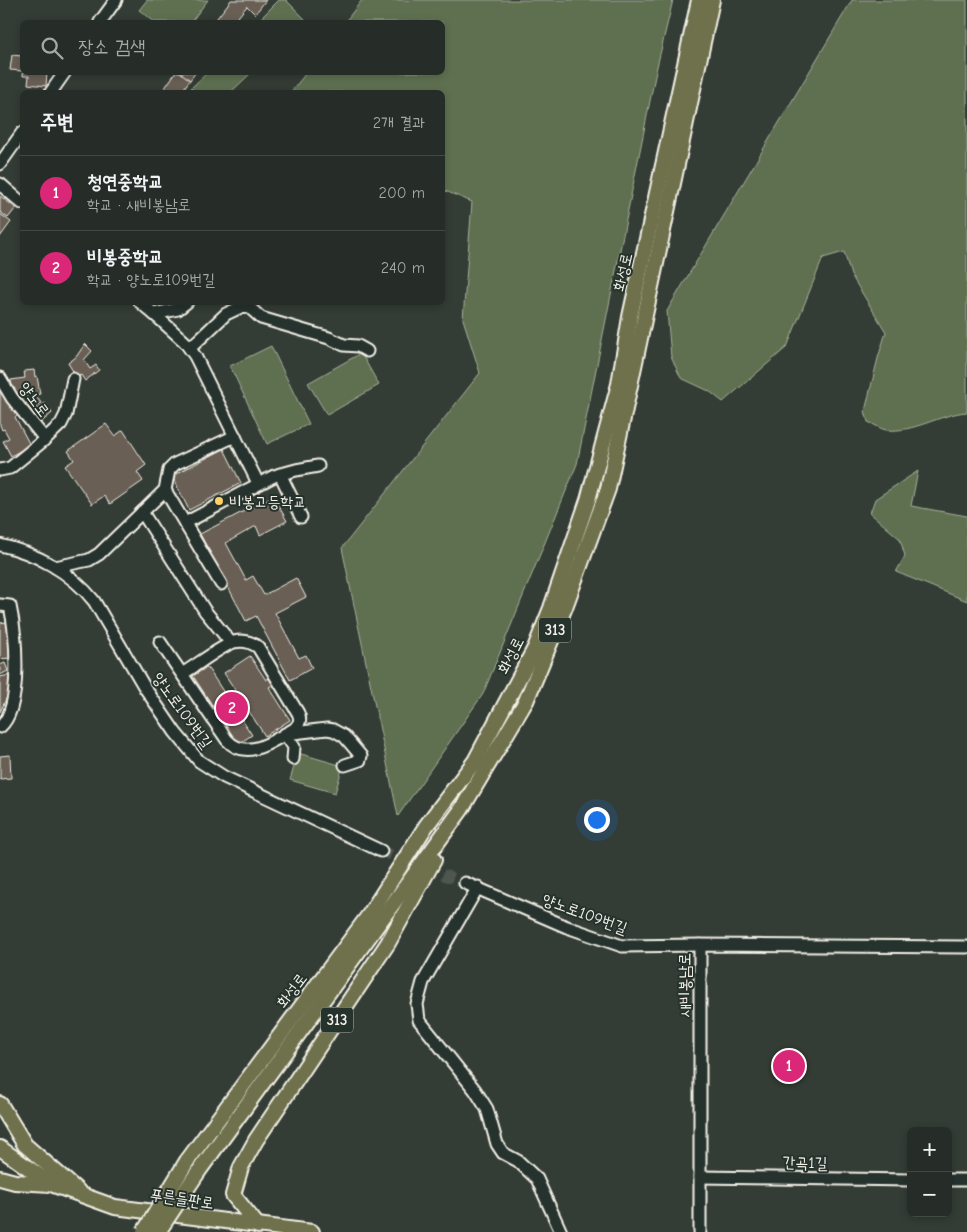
<!DOCTYPE html>
<html lang="ko">
<head>
<meta charset="utf-8">
<style>
	body { margin:0; font-family:"Comic Neue","Poor Story",sans-serif; background:#323934; color:#f1f3f6 }
	.controls { position:absolute; right:15px; bottom:15px; display:grid; overflow:hidden; border-radius:8px; box-shadow:0 2px 8px #0003 }
	.controls button { width:45px; height:45px; display:grid; place-items:center; padding:0; border:0; border-bottom:1px solid #424945; background:#262d28; color:#f1f3f6; font:25px sans-serif }
	.you { position:absolute; left:596px; top:819px; width:18px; height:18px; margin:-12px; border:4px solid #fff; border-radius:50%; background:#1a73e8; box-shadow:0 0 0 8px #1a73e833 }
	.badge { display:grid; place-items:center; width:32px; height:32px; border-radius:50%; background:#db2777; color:#fff; font-size:16px; font-weight:700 }
	.pin { position:absolute; translate:-50% -50%; border:2px solid #fff; box-shadow:0 1px 5px #0006 }
	.list { margin:0; padding:0; list-style:none }
	h2 { display:flex; justify-content:space-between; align-items:center; height:65px; margin:0; padding:0 20px; font-size:21px }
	h2 small { font-size:16px; font-weight:400; color:#a4a8a8 }
	.list li { display:grid; grid-template-columns:32px 1fr auto; gap:15px; align-items:center; box-sizing:border-box; height:75px; padding:0 20px; border-top:1px solid #424945 }
	.list b { display:block; font-size:19px; white-space:nowrap }
	.list p { margin:0; font-size:16px; white-space:nowrap; color:#a4a8a8 }
	.list em { font-size:16px; font-style:normal; color:#a4a8a8 }
	.icon { flex:none; width:28px; height:28px; fill:none; stroke:currentColor; stroke-width:2; stroke-linecap:round; stroke-linejoin:round }
	.map { position:relative; flex:none; width:967px; height:1232px; overflow:hidden }
	.search { position:absolute; background:#262d28; box-shadow:0 2px 8px #0003; left:20px; top:20px; width:425px; height:55px; display:flex; align-items:center; gap:12px; box-sizing:border-box; padding:0 18px; border-radius:8px; color:#a4a8a8; font-size:19px }
	.panel { position:absolute; background:#262d28; box-shadow:0 2px 8px #0003; left:20px; top:90px; width:425px; height:215px; border-radius:8px }
	.map>svg:first-child { display:block }
	.green { fill:#5f6f51; stroke:#aab09c }
	.building { fill:#695e54; stroke:#f4f1e8 }
	.lines { fill:none; stroke-linecap:round; stroke-linejoin:round }
	.minor-tunnel { stroke:#505750; stroke-width:11; stroke-dasharray:11 5.5; stroke-linecap:butt }
	.minor-casing { stroke:#f4f1e8; stroke-width:15 }
	.major-casing { stroke:#f4f1e8; stroke-width:18 }
	.minor { stroke:#26332d; stroke-width:11 }
	.major { stroke:#6e714b; stroke-width:14 }
	.major-bridge-casing { stroke:#f4f1e8; stroke-width:18; stroke-linecap:butt }
	.major-bridge { stroke:#6e714b; stroke-width:14 }
	.poi-dot { fill:#ffd166; stroke:#26332d; stroke-width:2 }
	.labels { text-anchor:middle; stroke-width:4; stroke-linejoin:round; paint-order:stroke }
	.shield { fill:#26332d; stroke:#b6b8b0; stroke-width:1 }
	.shield-label { font-size:15px; font-weight:bold; fill:#f4f1e8 }
	.street-label { font-size:16px; fill:#f4f1e8; stroke:#26332d }
	.poi-label { font-size:16px; fill:#f4f1e8; stroke:#26332d; text-anchor:start }
</style>
</head>
<body>
<div class="map">
<svg width="967" height="1232" viewBox="0 0 967 1232">
	<rect width="100%" height="100%" fill="#333c35"/>
	<filter id="ink" filterUnits="userSpaceOnUse"><feTurbulence type="fractalNoise" baseFrequency=".02" numOctaves="2"/><feDisplacementMap in="SourceGraphic" scale="10" xChannelSelector="R" yChannelSelector="G"/><feConvolveMatrix kernelMatrix="1 2 1 2 8 2 1 2 1" color-interpolation-filters="sRGB"/></filter>
	<g filter="url(#ink)">
		<g class="green">
			<path d="M147,0H208L191,22H155L139,10Z"/>
			<path d="M279,0H286L305,19L301,22H257Z"/>
			<path d="M362,0H673L656,71L577,464L483,694L398,816L342,548L480,373L463,319L472,202L443,190L442,92H291L306,73L442,72V22H345Z"/>
			<path d="M852,0H967V412C940,414 914,433 886,430C880,429 874,424 868,422L865,411L878,358L886,332L851,275L844,252L823,258L787,347L723,402L709,391L681,378L671,357L667,311Z"/>
			<path d="M207,73V72L251,73L231,92H195L191,88Z"/>
			<path d="M271,346L309,424L267,444L230,366Z"/>
			<path d="M361,353L379,385L327,415L308,383Z"/>
			<path d="M918,471L911,506L967,516V601L896,572L905,556L900,539L870,513L875,499Z"/>
			<path d="M298,753L343,766L335,793L290,780Z"/>
		</g>
		<g class="building">
			<path d="M231,0H266L255,14L247,6L234,22H214Z"/>
			<path d="M12,55L22,56V71L10,70Z"/>
			<path d="M23,72H47L46,86L28,84L29,76H23Z"/>
			<path d="M176,72H180L190,80L181,92H162Z"/>
			<path d="M180,72H196L190,80Z"/>
			<path d="M0,196L16,208L8,218L0,212Z"/>
			<path d="M0,214L11,222L0,237Z"/>
			<path d="M85,344L92,351L84,360L90,369L96,365L99,370L85,381L81,375L77,378L68,363L76,357Z"/>
			<path d="M34,370L35,377L37,376L40,394L13,398L11,380L25,378L24,371Z"/>
			<path d="M0,381L19,415L15,417L30,445L11,456L3,441L9,438L4,429L2,430L0,425Z"/>
			<path d="M36,396L41,403L36,406L38,409L45,403L52,413L38,425L24,405Z"/>
			<path d="M106,424L115,436L123,430L146,465L137,472L143,481L110,504L104,496L92,504L65,466L74,460L68,451Z"/>
			<path d="M224,449L241,483L189,510L172,476Z"/>
			<path d="M273,496L287,521L260,535L256,526L226,543L246,580L253,576L264,595L296,578L306,597L275,613L299,658L306,655L312,668L290,680L256,616L246,621L200,534Z"/>
			<path d="M7,622L10,658L0,659V623Z"/>
			<path d="M250,656L266,680L273,675L277,682L269,687L290,720L265,736L224,673Z"/>
			<path d="M5,663L8,671L0,675V665Z"/>
			<path d="M207,667L252,735L238,744L193,676Z"/>
			<path d="M10,675L12,686L0,712V677Z"/>
			<path d="M10,755L11,778L0,779V756Z"/>
		</g>
		<g class="lines">
			<path class="minor-tunnel" d="M381,851L465,883"/>
			<g class="minor-casing">
				<g id="minor">
					<path d="M100,22L116,0"/>
					<path d="M51,92L65,72"/>
					<path d="M0,164L22,133"/>
					<path d="M0,184L22,203"/>
					<path d="M140,302L154,314L178,309L187,302"/>
					<path d="M154,314L185,342L195,356L258,483"/>
					<path d="M190,348L226,314L243,306L249,307L261,318L329,338L344,345L358,346L367,351"/>
					<path d="M0,378L12,398L45,439"/>
					<path d="M0,470L10,468L43,441L61,424L66,414L73,379"/>
					<path d="M280,474L301,517"/>
					<path d="M165,490L221,584"/>
					<path d="M142,512L205,611L231,643"/>
					<path d="M185,523L274,476L296,470L318,466"/>
					<path d="M0,545C36,553 71,572 94,601L145,688L175,732L199,761L224,777L381,851"/>
					<path d="M55,567L89,560L99,554L165,490L169,470L175,464L235,436"/>
					<path d="M0,605L10,606C16,633 23,708 0,727"/>
					<path d="M160,642L227,740C247,762 274,740 294,729C300,724 301,719 298,713L258,647C251,642 242,640 234,642C223,645 194,667 182,674"/>
					<path d="M293,759L294,747L285,734L327,729L333,730L344,736L361,756L360,760L345,765"/>
					<path d="M465,883L567,927L622,946L700,945"/>
					<path d="M478,887L423,982L417,1004L419,1020L475,1090L487,1109L497,1144L503,1153L518,1161L537,1179L561,1232"/>
					<path d="M700,1177L911,1180"/>
					<path d="M948,1180H967"/>
					<path d="M700,1232V945L967,947"/>
				</g>
			</g>
			<g class="major-casing">
				<g id="major">
					<path d="M0,1104L25,1145L78,1191"/>
					<path d="M0,1148L51,1184"/>
					<path d="M187,1161L369,915L426,826L475,761L535,648L551,608L588,500L619,384L630,317L699,0"/>
					<path d="M198,1172L461,810L526,701L565,607L608,489L712,0"/>
					<path d="M0,1178L15,1182L51,1184L115,1207L312,1232"/>
					<path d="M258,1226L233,1195L241,1167L256,1140L388,943L434,860"/>
				</g>
			</g>
			<use href="#minor" class="minor"/>
			<use href="#major" class="major"/>
			<g class="major-bridge-casing">
				<g id="major-bridge">
					<path d="M144,1232L187,1161"/>
					<path d="M158,1232L198,1172"/>
				</g>
			</g>
			<use href="#major-bridge" class="major-bridge"/>
		</g>
	</g>
	<circle class="poi-dot" cx="219" cy="501" r="5"/>
	<g class="labels">
		<g class="shield">
			<rect x="539" y="617.5" width="32" height="25" rx="4"/>
			<rect x="321" y="1007.5" width="32" height="25" rx="4"/>
		</g>
		<g class="shield-label">
			<text x="555" y="635">313</text>
			<text x="337" y="1025">313</text>
		</g>
		<g class="street-label">
			<text transform="translate(622 272) rotate(-77)" y="6">화성로</text>
			<text transform="translate(35 399) rotate(53)" y="6">양노로</text>
			<text transform="translate(510 655) rotate(-63)" y="6">화성로</text>
			<text transform="translate(183 710) rotate(54)" y="6">양노로109번길</text>
			<text transform="translate(585 913) rotate(20)" y="6">양노로109번길</text>
			<text transform="translate(684 985) rotate(-90)" y="6">새비봉남로</text>
			<text transform="translate(291 990) rotate(-53)" y="6">화성로</text>
			<text transform="translate(805 1162) rotate(1)" y="6">간곡1길</text>
			<text transform="translate(182 1198) rotate(8)" y="6">푸른들판로</text>
		</g>
		<g class="poi-label">
			<text x="229" y="507">비봉고등학교</text>
		</g>
	</g>
</svg>
<div class="controls">
<button>+</button>
<button>−</button>
</div>
<div class="you"></div>
<div class="pin badge" style="left:789px;top:1066px">1</div>
<div class="pin badge" style="left:232px;top:708px">2</div>
<div class="search"><svg class="icon" aria-label="search" viewBox="0 0 24 24"><circle cx="10" cy="10" r="6"/><path d="M15 15l6 6"/></svg>장소 검색</div>
<section class="panel">
<h2>주변<small>2개 결과</small></h2>
<ul class="list">
<li><span class="badge">1</span><div><b>청연중학교</b><p>학교 · 새비봉남로</p></div><em>200 m</em></li>
<li><span class="badge">2</span><div><b>비봉중학교</b><p>학교 · 양노로109번길</p></div><em>240 m</em></li>
</ul>
</section>
</div>
</body>
</html>
